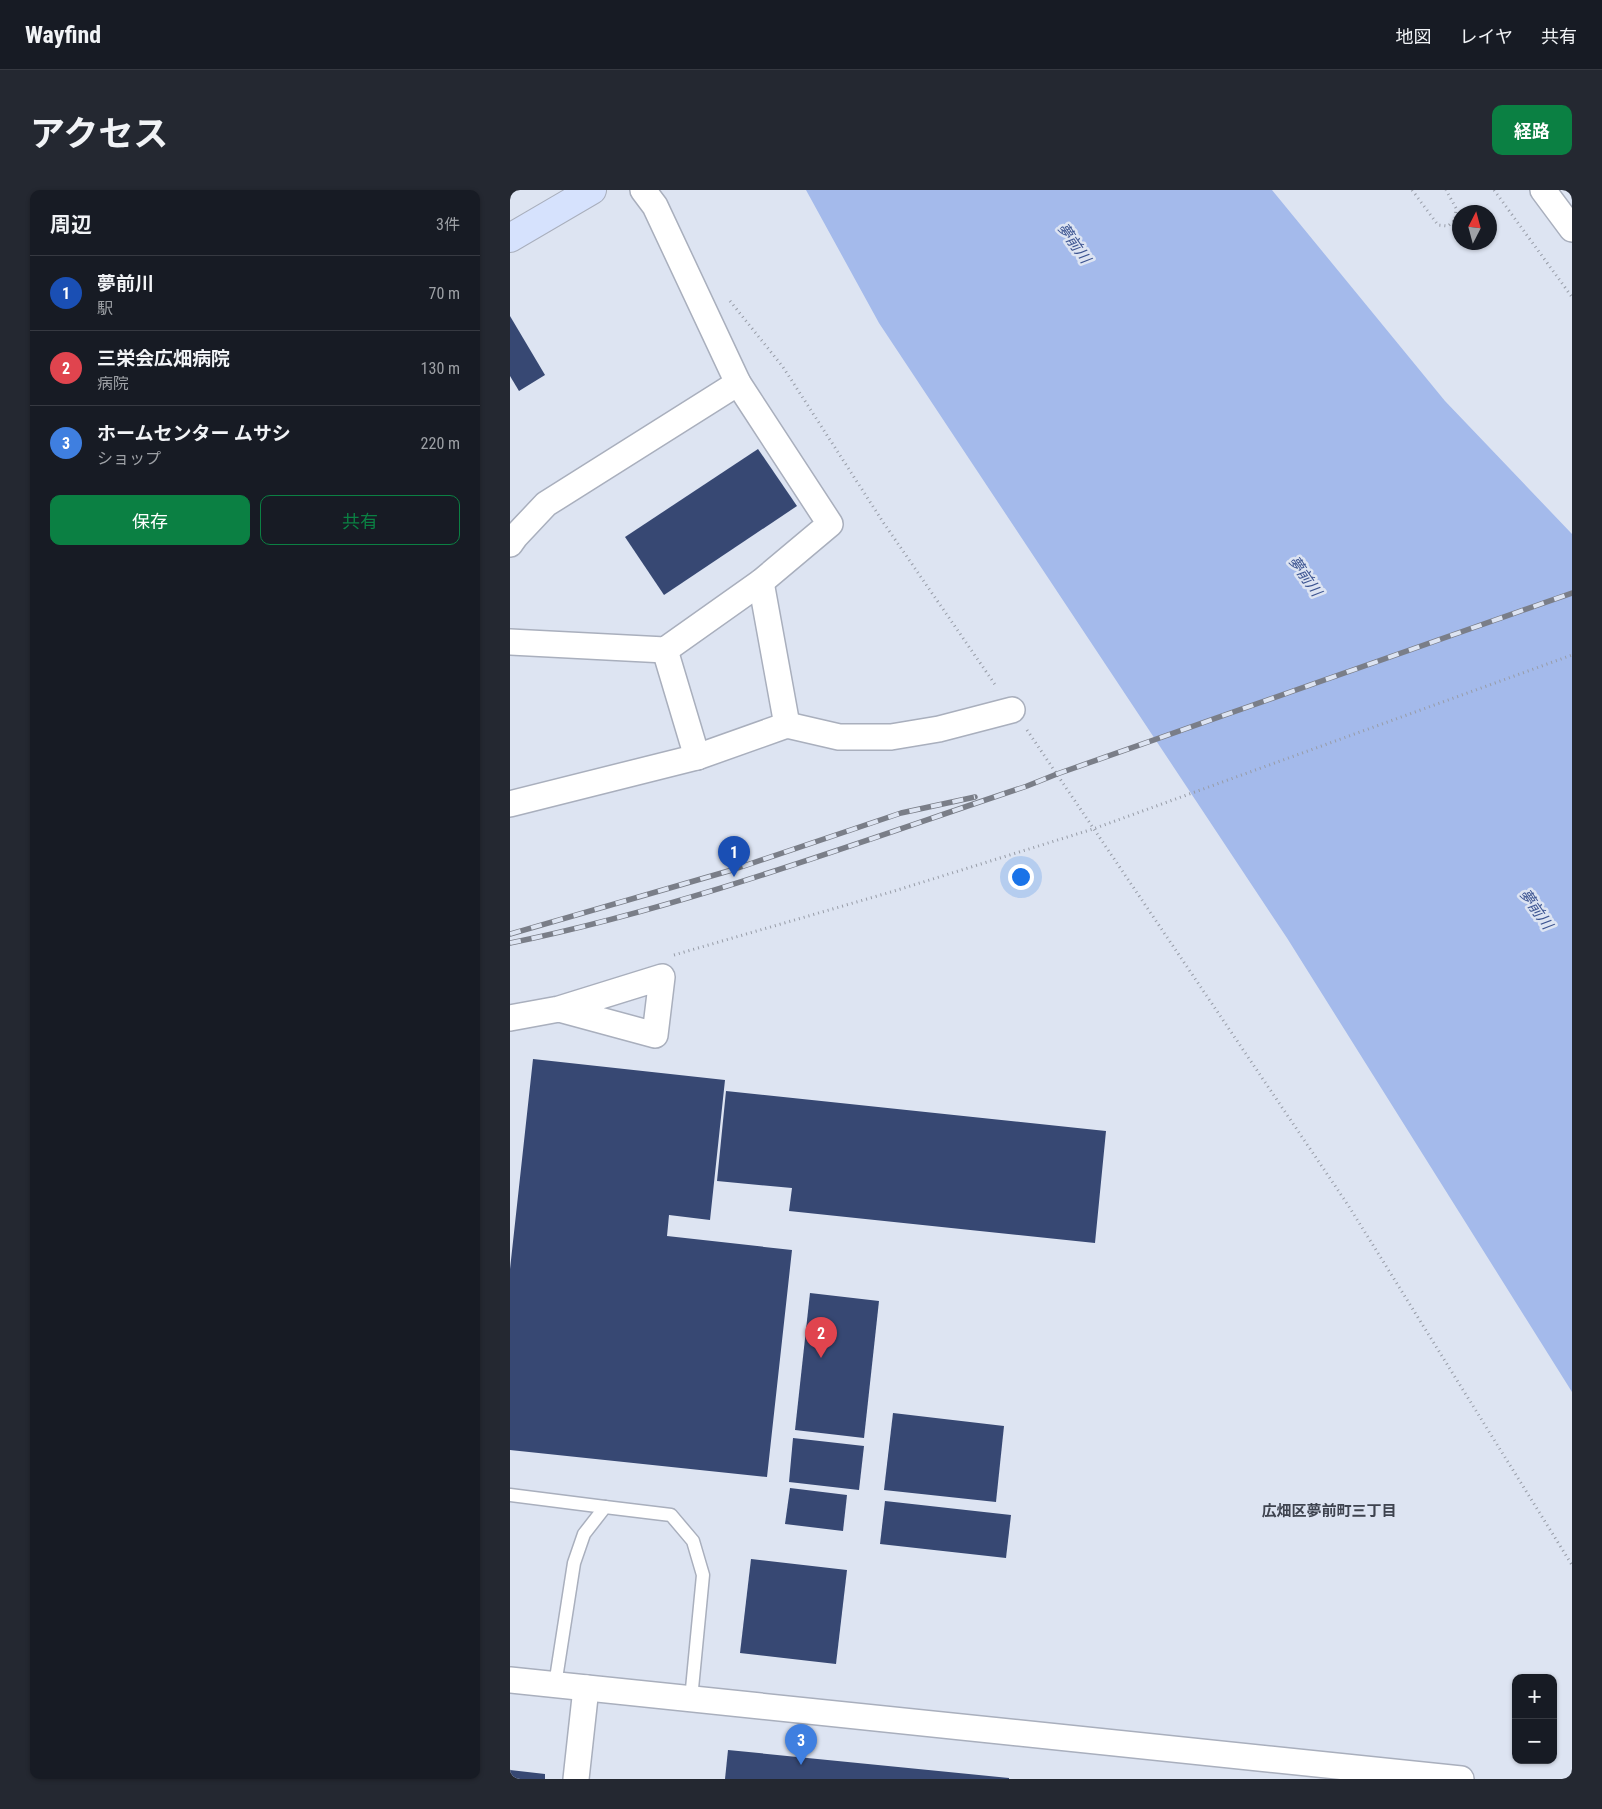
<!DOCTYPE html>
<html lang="ja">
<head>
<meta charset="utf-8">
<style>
	body { margin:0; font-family:"Roboto Condensed","Noto Sans JP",sans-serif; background:#242831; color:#f1f3f6 }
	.controls { position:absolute; right:15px; bottom:15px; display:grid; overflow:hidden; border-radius:10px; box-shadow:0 1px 4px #0004 }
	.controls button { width:45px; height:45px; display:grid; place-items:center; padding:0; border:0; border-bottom:1px solid #363941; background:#171b24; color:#f1f3f6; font:25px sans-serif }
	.compass { position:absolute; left:942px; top:15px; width:45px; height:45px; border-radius:50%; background:#171b24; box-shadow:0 1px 4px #0004; rotate:6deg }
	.you { position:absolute; left:510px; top:686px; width:18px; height:18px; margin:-12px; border:4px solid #fff; border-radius:50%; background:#1a73e8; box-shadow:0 0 0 8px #1a73e833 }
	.badge { display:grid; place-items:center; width:32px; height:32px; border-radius:50%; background:#0b8043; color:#fff; font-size:16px; font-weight:700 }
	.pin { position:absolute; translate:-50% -41px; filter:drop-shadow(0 1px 2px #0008) }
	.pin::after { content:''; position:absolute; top:26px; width:18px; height:15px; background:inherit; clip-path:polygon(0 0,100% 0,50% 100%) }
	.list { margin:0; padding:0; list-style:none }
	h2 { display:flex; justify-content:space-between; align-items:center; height:65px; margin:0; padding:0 20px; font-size:21px }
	h2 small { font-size:16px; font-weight:400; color:#9ea1a6 }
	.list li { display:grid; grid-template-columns:32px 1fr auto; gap:15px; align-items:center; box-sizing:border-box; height:75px; padding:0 20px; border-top:1px solid #363941 }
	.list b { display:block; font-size:19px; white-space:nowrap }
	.list p { margin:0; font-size:16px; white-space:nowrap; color:#9ea1a6 }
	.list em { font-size:16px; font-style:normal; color:#9ea1a6 }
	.actions { display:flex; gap:10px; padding:15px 20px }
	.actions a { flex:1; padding:11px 0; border:1px solid #0b8043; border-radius:10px; text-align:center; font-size:18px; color:#0b8043 }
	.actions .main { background:#0b8043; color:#fff }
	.map { position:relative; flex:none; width:1062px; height:1589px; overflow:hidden; border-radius:10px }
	header { display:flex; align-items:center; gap:30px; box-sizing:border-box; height:70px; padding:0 25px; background:#171b24; border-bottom:1px solid #363941 }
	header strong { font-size:24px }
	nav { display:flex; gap:28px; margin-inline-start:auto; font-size:18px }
	.intro { display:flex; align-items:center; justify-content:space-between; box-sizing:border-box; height:120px; padding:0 30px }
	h1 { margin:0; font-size:35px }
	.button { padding:12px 22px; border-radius:10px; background:#0b8043; color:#fff; font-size:18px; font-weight:700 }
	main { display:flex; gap:30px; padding:0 30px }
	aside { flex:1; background:#171b24; border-radius:10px; box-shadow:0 1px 4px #0004 }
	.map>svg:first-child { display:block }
	.water { fill:#a4baeb }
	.building { fill:#374873 }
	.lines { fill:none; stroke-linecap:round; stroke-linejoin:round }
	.lane-casing { stroke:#a9afbd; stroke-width:15 }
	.street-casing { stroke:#a9afbd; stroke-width:28 }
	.secondary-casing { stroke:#a9afbd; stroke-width:30 }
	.path { stroke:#979ca7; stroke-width:3; stroke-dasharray:1 4; stroke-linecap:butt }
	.lane { stroke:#fff; stroke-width:12 }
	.street { stroke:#fff; stroke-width:25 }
	.secondary { stroke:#d6e2fd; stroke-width:28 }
	.rail-casing { stroke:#7a7e88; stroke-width:5.5 }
	.rail { stroke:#dde4f2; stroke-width:4; stroke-dasharray:11; stroke-linecap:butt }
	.labels { text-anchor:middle; stroke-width:5; stroke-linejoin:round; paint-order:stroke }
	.water-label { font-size:15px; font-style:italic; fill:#3c5491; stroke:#dde4f2 }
	.neighbourhood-label { font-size:15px; font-weight:bold; fill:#3e434f; stroke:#dde4f2 }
</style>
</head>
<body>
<header>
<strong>Wayfind</strong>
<nav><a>地図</a><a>レイヤ</a><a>共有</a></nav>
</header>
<div class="intro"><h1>アクセス</h1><a class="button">経路</a></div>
<main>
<aside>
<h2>周辺<small>3件</small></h2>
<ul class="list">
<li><span class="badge" style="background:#1a4fb4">1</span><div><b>夢前川</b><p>駅</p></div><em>70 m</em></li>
<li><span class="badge" style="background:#e0444e">2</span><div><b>三栄会広畑病院</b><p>病院</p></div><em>130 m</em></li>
<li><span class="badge" style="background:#3f7fe0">3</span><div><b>ホームセンター ムサシ</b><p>ショップ</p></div><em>220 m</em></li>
</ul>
<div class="actions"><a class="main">保存</a><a>共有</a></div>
</aside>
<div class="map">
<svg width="1062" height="1589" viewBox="0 0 1062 1589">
	<rect width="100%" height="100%" fill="#dde4f2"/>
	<path class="water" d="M296,0H762L935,211L1062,344V1202L777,748L369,133Z"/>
	<g class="building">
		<path d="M0,126L35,185L9,201L0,186Z"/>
		<path d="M248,259L287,316L154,405L115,347Z"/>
		<path d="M23,869L215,890L200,1030L159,1025L157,1046L282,1060L257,1287L0,1260V1079Z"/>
		<path d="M216,901L596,941L585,1053L279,1021L282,998L207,991Z"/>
		<path d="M300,1103L369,1111L354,1248L285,1240Z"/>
		<path d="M383,1223L494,1236L486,1312L374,1300Z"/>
		<path d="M283,1248L354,1256L349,1300L279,1292Z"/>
		<path d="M280,1298L337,1305L333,1341L275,1334Z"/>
		<path d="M375,1311L501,1325L496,1368L370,1354Z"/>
		<path d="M241,1369L337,1380L326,1474L230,1463Z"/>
		<path d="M218,1560L499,1588V1589H215Z"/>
		<path d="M0,1580L35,1584V1589H0Z"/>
	</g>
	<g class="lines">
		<g class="lane-casing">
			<g id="lane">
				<path d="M0,1305L95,1317"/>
				<path d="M45,1495L64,1373L74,1344L95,1317L161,1325L183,1351L193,1385L181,1509"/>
			</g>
		</g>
		<g class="street-casing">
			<g id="street">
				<path d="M1033,0L1062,39"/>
				<path d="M0,354L5,347L36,314L228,193"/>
				<path d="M251,392L277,535"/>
				<path d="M0,452L155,460L251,392L320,334L228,193L145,16L133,0"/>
				<path d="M187,567L277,535L329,547H381L429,539L502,520"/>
				<path d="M0,614L187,567L155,460"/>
				<path d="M0,828L49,819L145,845L152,787L49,819"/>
				<path d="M0,1490L951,1589"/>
				<path d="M66,1589L76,1498"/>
			</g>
		</g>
		<g class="secondary-casing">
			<path id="secondary" d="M0,48L82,0"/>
		</g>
		<g class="path">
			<path d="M902,0L928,35L938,36L945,30L946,18L936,0"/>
			<path d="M984,0L1062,107"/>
			<path d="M220,111L273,177L373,332L486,496"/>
			<path d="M517,540L838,1015L1062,1375"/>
			<path d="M164,765L381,702L583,639L1062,465"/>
		</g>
		<use href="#lane" class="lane"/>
		<use href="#street" class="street"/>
		<use href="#secondary" class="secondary"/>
		<g class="rail-casing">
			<g id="rail">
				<path d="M0,744L222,680L391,623L465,607"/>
				<path d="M0,753C176,717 346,653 517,596L547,584L1062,403"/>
			</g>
		</g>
		<use href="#rail" class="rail"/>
	</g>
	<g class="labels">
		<g class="water-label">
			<text transform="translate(564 53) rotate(55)" y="5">夢前川</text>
			<text transform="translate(795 386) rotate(55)" y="5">夢前川</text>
			<text transform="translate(1026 719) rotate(55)" y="5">夢前川</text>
		</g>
		<g class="neighbourhood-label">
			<text x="819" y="1326">広畑区夢前町三丁目</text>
		</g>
	</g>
</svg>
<div class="controls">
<button>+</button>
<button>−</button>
</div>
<svg class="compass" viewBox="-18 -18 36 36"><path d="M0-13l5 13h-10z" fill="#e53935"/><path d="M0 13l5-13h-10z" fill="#9ea1a6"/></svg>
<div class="you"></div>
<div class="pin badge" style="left:224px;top:687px;background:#1a4fb4">1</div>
<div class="pin badge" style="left:311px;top:1168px;background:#e0444e">2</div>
<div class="pin badge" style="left:291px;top:1575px;background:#3f7fe0">3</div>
</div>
</main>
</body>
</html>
